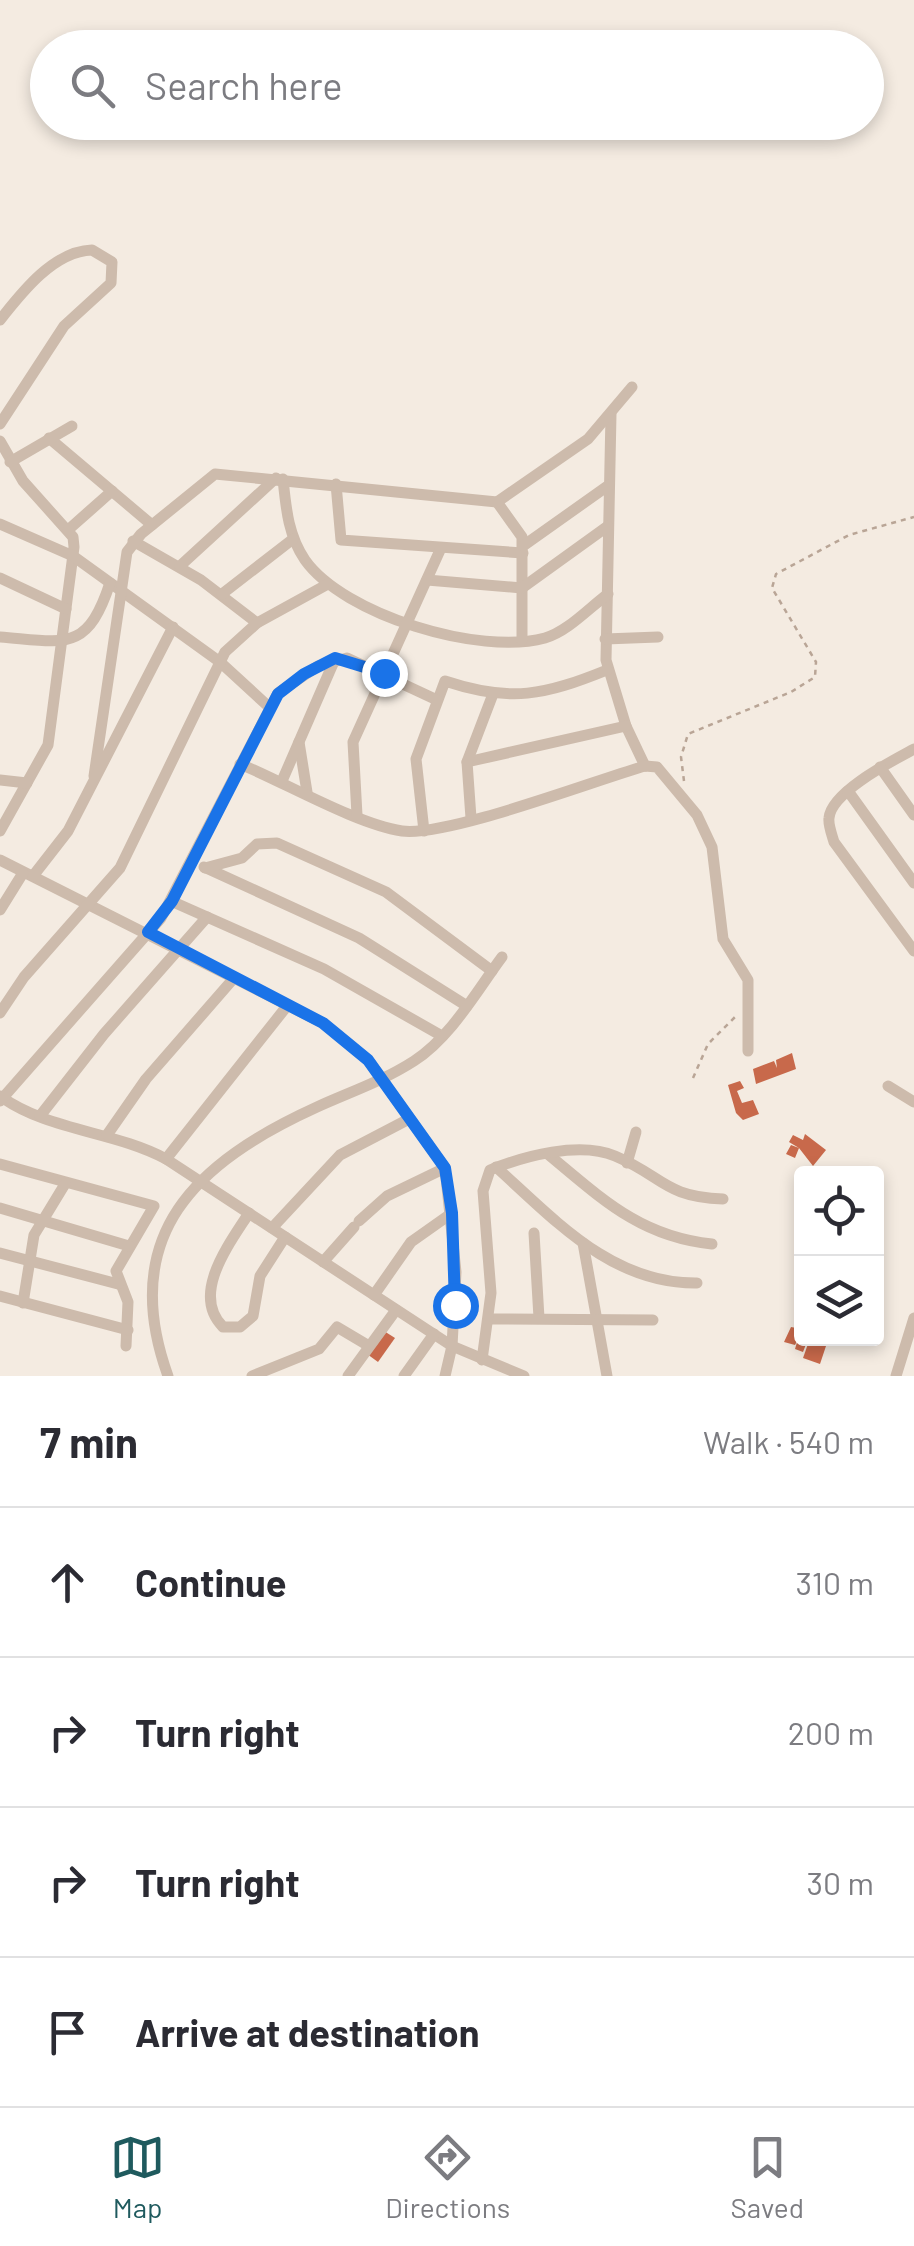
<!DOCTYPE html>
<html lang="en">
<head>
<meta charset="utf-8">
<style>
	body { margin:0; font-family:Barlow,sans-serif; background:#f2f2f3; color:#2b2b33 }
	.controls { position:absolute; right:30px; bottom:30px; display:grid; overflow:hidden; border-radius:10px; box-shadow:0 5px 15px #0003 }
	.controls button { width:90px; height:90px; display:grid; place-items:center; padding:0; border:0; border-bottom:2px solid #e1e1e2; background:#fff; color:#2b2b33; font:50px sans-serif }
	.stop { position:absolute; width:30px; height:30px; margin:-22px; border:8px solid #1a73e8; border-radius:50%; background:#fff }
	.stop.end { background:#1a73e8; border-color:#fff; box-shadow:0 2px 10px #0008 }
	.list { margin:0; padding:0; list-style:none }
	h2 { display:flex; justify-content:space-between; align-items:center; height:130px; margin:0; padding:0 40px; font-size:42px }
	h2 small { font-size:32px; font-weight:400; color:#7c7c81 }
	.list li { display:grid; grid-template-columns:65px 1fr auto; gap:30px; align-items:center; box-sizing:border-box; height:150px; padding:0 40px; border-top:2px solid #e1e1e2 }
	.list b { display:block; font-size:38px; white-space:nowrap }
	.list em { font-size:32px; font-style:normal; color:#7c7c81 }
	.icon { flex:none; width:55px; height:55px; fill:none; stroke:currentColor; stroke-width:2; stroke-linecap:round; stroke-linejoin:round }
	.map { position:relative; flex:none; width:914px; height:1376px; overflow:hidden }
	.search { position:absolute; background:#fff; box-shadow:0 5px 15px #0003; left:30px; right:30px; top:30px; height:110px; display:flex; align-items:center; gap:25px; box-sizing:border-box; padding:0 35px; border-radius:55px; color:#7c7c81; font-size:38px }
	.sheet { height:730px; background:#fff }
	nav { display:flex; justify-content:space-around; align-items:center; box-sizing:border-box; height:140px; border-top:2px solid #e1e1e2; background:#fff; font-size:28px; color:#7c7c81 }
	nav a { display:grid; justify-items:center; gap:5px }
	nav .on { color:#1f5a5e }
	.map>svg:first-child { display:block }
	.building { fill:#c8694b }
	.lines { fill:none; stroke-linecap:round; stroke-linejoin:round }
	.path { stroke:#b9a596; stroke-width:2.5; stroke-dasharray:5 5; stroke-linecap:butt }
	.minor { stroke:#cdbbac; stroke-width:11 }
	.route { stroke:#1a73e8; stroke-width:12 }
</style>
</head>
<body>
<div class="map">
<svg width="914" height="1376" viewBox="0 0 914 1376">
	<rect width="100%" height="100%" fill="#f4ebe1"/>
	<g class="building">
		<path d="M792,1053L796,1069L756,1084L753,1069L774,1061L777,1068L776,1060Z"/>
		<path d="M740,1081L744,1088L737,1091L742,1103L753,1100L759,1114L743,1120L736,1113L728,1085Z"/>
		<path d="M805,1134L826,1150L813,1166L799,1148L795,1158L786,1154L791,1145L799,1148L789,1142L793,1135L803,1140Z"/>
		<path d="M791,1327L802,1329V1338L808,1339L803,1352L795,1349L798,1339L795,1345L784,1342Z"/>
		<path d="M384,1331L395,1338L378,1362L367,1354Z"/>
		<path d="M809,1341L826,1346L820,1364L803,1358Z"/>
	</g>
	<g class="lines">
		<g class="path">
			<path d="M684,781L681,757L688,734L791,692L815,677L816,662L772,588L776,574L849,535L914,517"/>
			<path d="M693,1078L708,1044L737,1015"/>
		</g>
		<g class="minor">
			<path d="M0,320C22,292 54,251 92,250L112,262L111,283L64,326L0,424"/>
			<path d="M611,414L606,660L626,726L645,766"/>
			<path d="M49,438L152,525"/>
			<path d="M0,441L23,481L73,537L74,547L48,745L0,831"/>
			<path d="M10,462L72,426"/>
			<path d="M283,479C286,508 288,535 305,560C344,615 480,656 545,638C567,632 589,608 608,594"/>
			<path d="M336,484L341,540L523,553"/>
			<path d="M497,502L522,537V640"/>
			<path d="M0,524L73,556L220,662L269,707"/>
			<path d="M68,530L112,491"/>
			<path d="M133,541L201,580L257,623"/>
			<path d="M523,546L609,485"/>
			<path d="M180,566L276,478"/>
			<path d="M0,578L66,609"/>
			<path d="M427,580L522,588L608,526"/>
			<path d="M222,594L293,539"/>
			<path d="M0,637C65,642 87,653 110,583"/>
			<path d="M605,639L658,637"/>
			<path d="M299,742L307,792"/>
			<path d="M914,749C892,761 831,792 829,818C828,825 832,835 834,842L914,951"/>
			<path d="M467,762L626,726"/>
			<path d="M240,764C286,783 356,824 402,831C447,837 593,781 645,766L657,767L697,815L712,847L723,939L748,980V1051"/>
			<path d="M880,767L914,815"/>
			<path d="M94,776L127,552L141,534L215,474L497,502L588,439L632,387"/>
			<path d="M0,780L27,783"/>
			<path d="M282,781L335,659"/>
			<path d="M848,791L914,883"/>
			<path d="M357,815L353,742L441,548"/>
			<path d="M471,818L467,762L493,694"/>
			<path d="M424,831L416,759L445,681C511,703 545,695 607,670"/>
			<path d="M0,860L323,1023L368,1060L445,1168L456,1272L452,1346L445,1376"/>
			<path d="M204,867L359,938L467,1006"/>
			<path d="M205,868L242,858L257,844L277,843L386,892L492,971"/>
			<path d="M33,876L68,831L173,627"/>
			<path d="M171,901L324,969L442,1036"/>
			<path d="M0,910L23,873"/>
			<path d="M0,1013L24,977L120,868L225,652L257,623L328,584"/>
			<path d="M888,1086L914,1102"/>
			<path d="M0,1096C48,1131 114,1131 166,1159L452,1346L524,1376"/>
			<path d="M0,1101L161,918L278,693L318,666L347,658L437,700"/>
			<path d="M40,1116L104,1034L207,917"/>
			<path d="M107,1135L146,1079L234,978"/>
			<path d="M549,1155C602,1199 641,1237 712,1244"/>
			<path d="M166,1159L287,1006"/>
			<path d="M627,1163L636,1132"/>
			<path d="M0,1164L154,1206L116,1271L128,1302L126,1346"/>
			<path d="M496,1167C556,1221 612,1284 697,1283"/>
			<path d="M0,1208L129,1246"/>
			<path d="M249,1213C230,1243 190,1294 223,1327H240L253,1316L260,1276L285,1237"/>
			<path d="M359,1221L387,1196L445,1168"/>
			<path d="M272,1228L340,1155L409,1119"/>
			<path d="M534,1233L539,1318"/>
			<path d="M583,1243L607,1376"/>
			<path d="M0,1253L118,1284"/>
			<path d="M323,1262L354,1227"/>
			<path d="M374,1295L411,1242L452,1213"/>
			<path d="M0,1296L128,1330"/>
			<path d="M23,1303L34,1235L65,1184"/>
			<path d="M490,1319L653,1320"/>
			<path d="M482,1360L491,1293L483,1191L490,1170C524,1156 580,1141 615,1156C663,1176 664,1197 723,1199"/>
			<path d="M168,1376C117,1235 196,1162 317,1107C350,1092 383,1081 414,1061C451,1037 476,992 502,957"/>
			<path d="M252,1376L319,1349L337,1327L369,1346"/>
			<path d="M348,1376L396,1310"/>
			<path d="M404,1376L434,1334"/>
			<path d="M896,1376L914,1318"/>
		</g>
	</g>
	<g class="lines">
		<path class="route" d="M384,673L335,658L304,674L278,694L172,901L148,932L323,1023L368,1060L445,1168L452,1213L455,1305"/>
	</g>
</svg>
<div class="controls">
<button><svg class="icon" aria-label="locate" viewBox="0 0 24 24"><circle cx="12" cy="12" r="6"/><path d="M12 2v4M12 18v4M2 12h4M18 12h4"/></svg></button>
<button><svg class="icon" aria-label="layers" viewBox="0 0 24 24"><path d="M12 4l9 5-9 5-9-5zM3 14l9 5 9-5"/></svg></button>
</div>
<div class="stop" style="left:455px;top:1305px"></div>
<div class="stop end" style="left:384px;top:673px"></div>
<div class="search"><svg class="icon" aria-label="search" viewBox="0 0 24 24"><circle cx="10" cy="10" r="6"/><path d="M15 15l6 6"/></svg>Search here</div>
</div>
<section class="sheet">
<h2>7 min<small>Walk · 540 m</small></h2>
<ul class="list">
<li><svg class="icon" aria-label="ahead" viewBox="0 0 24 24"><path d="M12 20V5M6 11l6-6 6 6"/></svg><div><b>Continue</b></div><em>310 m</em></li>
<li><svg class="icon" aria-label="right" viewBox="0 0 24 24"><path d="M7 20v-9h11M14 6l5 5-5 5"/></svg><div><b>Turn right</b></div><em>200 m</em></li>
<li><svg class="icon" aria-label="right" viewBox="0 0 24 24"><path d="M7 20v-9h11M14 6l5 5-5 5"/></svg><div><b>Turn right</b></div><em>30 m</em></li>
<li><svg class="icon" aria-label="arrive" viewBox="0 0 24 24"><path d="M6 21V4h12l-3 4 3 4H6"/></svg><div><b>Arrive at destination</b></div></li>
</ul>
</section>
<nav>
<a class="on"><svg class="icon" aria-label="map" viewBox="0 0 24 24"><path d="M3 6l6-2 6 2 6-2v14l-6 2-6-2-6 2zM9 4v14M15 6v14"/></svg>Map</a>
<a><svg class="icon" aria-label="directions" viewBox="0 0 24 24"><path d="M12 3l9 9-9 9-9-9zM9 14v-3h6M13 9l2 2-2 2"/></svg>Directions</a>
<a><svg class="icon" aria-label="saved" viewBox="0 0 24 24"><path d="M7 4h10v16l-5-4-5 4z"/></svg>Saved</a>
</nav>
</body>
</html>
